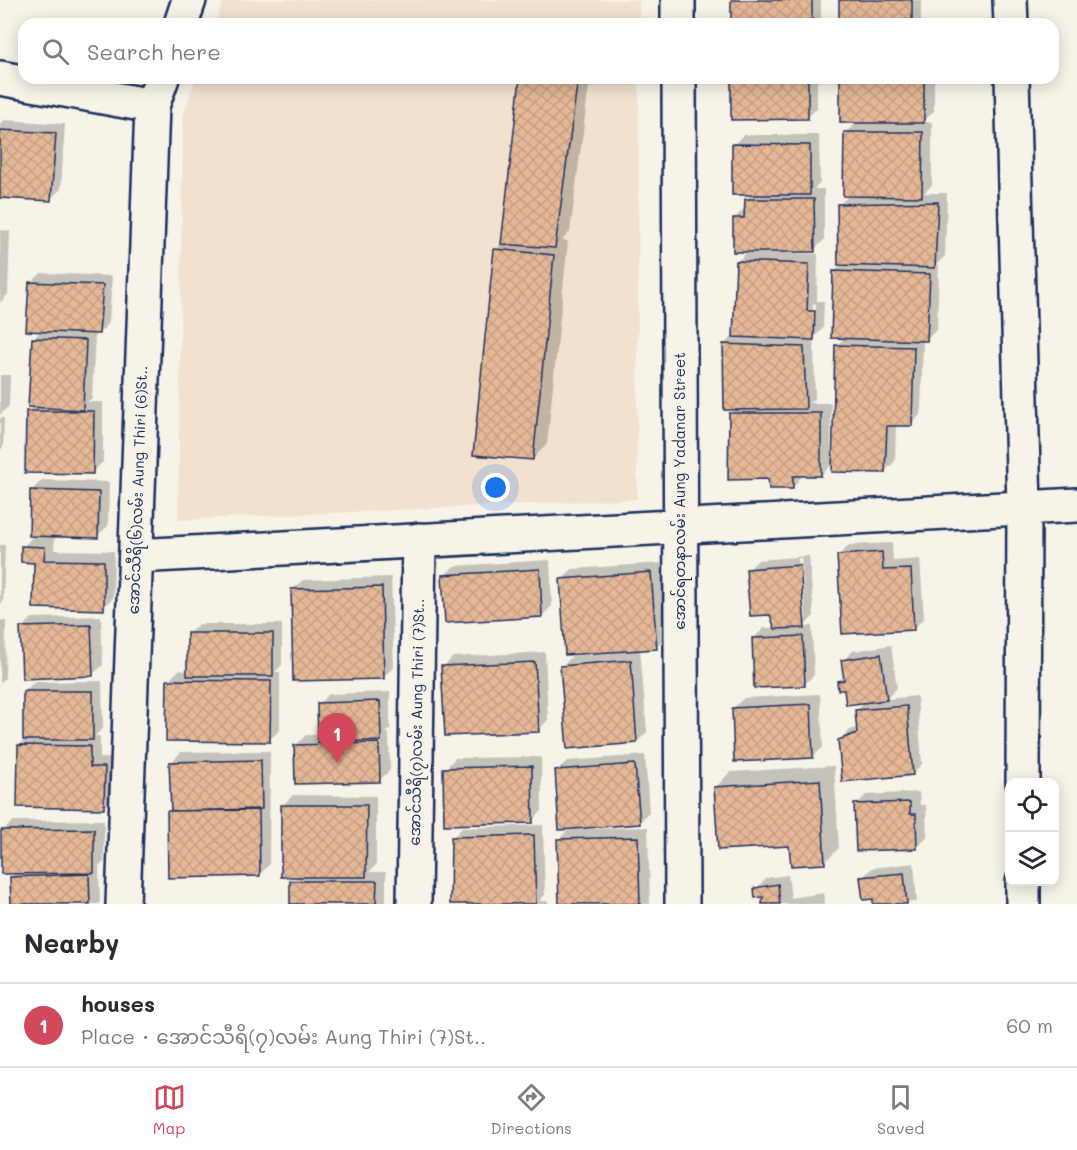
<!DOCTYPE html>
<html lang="en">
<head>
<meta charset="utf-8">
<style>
	body { margin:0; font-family:Mali,"Noto Sans Myanmar",sans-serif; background:#f2f2f3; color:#2b2b33 }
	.controls { position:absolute; right:18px; bottom:18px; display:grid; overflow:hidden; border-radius:12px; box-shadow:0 3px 15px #0003 }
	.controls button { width:54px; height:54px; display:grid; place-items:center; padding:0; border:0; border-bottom:2px solid #e1e1e2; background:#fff; color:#2b2b33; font:30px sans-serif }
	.you { position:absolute; left:496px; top:488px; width:21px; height:21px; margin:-15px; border:4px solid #fff; border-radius:50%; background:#1a73e8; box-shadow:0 0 0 9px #1a73e833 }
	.badge { display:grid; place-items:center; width:39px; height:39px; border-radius:50%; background:#d1495b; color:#fff; font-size:20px; font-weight:700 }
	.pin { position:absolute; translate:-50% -50px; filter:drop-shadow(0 2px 3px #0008) }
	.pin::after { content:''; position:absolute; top:32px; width:21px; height:18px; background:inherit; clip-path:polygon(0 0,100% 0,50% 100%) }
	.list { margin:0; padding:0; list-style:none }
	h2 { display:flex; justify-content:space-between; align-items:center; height:78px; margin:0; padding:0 24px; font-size:26px }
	h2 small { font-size:20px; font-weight:400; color:#7c7c81 }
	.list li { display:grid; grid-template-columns:39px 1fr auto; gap:18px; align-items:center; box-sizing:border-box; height:84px; padding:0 24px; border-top:2px solid #e1e1e2 }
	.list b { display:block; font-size:22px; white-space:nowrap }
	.list p { margin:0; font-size:20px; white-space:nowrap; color:#7c7c81 }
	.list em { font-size:20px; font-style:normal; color:#7c7c81 }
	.icon { flex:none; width:33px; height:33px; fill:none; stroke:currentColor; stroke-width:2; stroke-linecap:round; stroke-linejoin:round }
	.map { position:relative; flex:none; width:1077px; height:904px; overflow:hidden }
	.search { position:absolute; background:#fff; box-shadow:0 3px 15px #0003; left:18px; right:18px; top:18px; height:66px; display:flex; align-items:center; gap:15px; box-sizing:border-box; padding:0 21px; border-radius:18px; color:#7c7c81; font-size:22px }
	.sheet { height:162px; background:#fff }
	nav { display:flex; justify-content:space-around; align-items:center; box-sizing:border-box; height:84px; border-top:2px solid #e1e1e2; background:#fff; font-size:16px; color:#7c7c81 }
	nav a { display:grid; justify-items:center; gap:3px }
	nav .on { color:#d1495b }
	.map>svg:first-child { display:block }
	.built { fill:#f2e1cf }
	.shadow { fill:#0003; fill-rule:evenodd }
	.building { fill:url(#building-cross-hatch); stroke:#1b2f5e; stroke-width:1.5 }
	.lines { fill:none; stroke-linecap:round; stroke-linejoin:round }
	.minor-casing { stroke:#1b2f5e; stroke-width:38 }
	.minor { stroke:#f7f3e8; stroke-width:33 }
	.labels { text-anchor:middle; stroke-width:5; stroke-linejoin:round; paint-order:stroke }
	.street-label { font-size:15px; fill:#1b2f5e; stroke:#f7f3e8 }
</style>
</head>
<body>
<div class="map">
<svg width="1077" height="904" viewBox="0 0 1077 904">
	<defs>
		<pattern id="building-cross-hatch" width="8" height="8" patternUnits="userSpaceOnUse" patternTransform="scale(1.5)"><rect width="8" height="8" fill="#e5b895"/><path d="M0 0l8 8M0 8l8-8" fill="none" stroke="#c49e83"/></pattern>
	</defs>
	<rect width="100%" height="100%" fill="#f7f3e8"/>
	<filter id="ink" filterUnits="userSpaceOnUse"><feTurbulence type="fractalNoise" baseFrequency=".0167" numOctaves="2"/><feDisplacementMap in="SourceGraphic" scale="12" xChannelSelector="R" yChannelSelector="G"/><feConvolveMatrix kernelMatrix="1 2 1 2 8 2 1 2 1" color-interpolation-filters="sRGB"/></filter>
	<g filter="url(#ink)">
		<g class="built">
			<path d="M224,0H639V24H215Z"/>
			<path d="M196,78H639L637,499L178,520L183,116Z"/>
		</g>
		<g class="shadow">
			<rect x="732" y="0" width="89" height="24"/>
			<rect x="840" y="0" width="81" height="24"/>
			<path d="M522,78H590L570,232L562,240L568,241L547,444L533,459L496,250L502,243Z"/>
			<path d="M733,78H817V108L807,118Z"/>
			<path d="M841,78H934V111L923,122H932V185L924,193H947L945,256L936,265H939L937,329L927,339H923L921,414L911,425H896L895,461L885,471L834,462L821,475H803L792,488L730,414L736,409L724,344L735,334L737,262L748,251L734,219L745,208L746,200L752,193L733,145L743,135H819L820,183L814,189H824V240L814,250L785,251V253L818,254L817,301H824L823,328L814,338L815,398L809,403H831V459H834L837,346L845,337L834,272L843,264L839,205L849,195L846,133L857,122ZM813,303L816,304L815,330H812Z"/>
			<path d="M5,120L65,124L61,189L50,199L0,196V124Z"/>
			<path d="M0,230L10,231L8,294L0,303Z"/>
			<path d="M41,273L112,276L109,323L99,333H95L92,398L88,402H103V462L92,472L28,412L33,406V339L42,330L31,283Z"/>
			<path d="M0,375H10L9,406L0,415Z"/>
			<path d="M0,418H4L3,447L0,450Z"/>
			<path d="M42,480L109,482L108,526L97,536L55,535L54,550L114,551L113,598L103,608L36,561L23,547L35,534L32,490Z"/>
			<path d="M892,543L893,561L920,559L924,618L914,628L839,555L849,545Z"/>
			<path d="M0,545H5L3,602L0,605Z"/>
			<path d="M809,556L814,616L803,627L812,626L814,675L804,685L754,638L764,628H776L748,570L758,560ZM798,558H801L806,619H803Z"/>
			<path d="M550,560L552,606L542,616L444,576L454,566Z"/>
			<path d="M661,563L666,637L656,647L640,648L647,732L637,742L562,667L572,656L611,653L562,580L572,569Z"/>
			<path d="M391,577L394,667L383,677L292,590L303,580Z"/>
			<path d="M101,616L103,665L92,675L22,628L32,618Z"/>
			<path d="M0,620L6,621L5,678L0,683Z"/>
			<path d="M199,624H282V665L275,672H280V730L269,740L168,681L179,670L188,671V634Z"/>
			<path d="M891,645L897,688L886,699L917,696L922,764L912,774L840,741L850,730L858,727L856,711L866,701L838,682L845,675L843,661L853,651Z"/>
			<path d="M545,652L548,720L538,731L443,667L453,657Z"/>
			<path d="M102,681L103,728L95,736H100V758H114L113,797L103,807L19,745L25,740L24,692L34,682Z"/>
			<path d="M390,692V729L386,733H389L390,770L380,780L296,745L306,735H320L319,704L329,694Z"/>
			<path d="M820,694L823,747L813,757L733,708L744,698Z"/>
			<path d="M270,751L269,865L259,875L169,812L172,809L171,763L181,752Z"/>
			<path d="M645,755L649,812L639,823L587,826V829L648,827L650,904H560L558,840L570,828L557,771L567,761Z"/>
			<path d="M541,757L542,811L532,821L445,769L455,758Z"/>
			<path d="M834,766L839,848L824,863L791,844L716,787L730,772Z"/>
			<path d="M919,792L920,805H926L927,837L917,848L856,805L866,795Z"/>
			<path d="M293,795L376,796V865L369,872H386V904H291V882L298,875L283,805Z"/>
			<path d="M104,820V862L99,866L100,904H12L11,877L16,873L3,831L13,821Z"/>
			<path d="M543,825L545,895L539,901H548V904H451L452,838L462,828Z"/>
			<path d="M914,863L917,902L875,904L874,897L862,878L872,868Z"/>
			<path d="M788,875L791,898L824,893L825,904H760L765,899L756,889L766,878Z"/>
		</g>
		<g class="building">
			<rect x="731" y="0" width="81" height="24"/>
			<rect x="839" y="0" width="73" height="24"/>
			<path d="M520,78H578L555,248L501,244Z"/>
			<path d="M731,78H808V119L731,120Z"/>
			<rect x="840" y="78" width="84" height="45"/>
			<path d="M0,130L56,133L51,201L0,198Z"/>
			<path d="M844,132H923L922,197L843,196Z"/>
			<path d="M732,144L810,145V195H732Z"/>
			<path d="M745,199H814L815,252H733V218H744Z"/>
			<path d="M938,202L935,268L838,265L837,204Z"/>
			<path d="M494,249L554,255L533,460L473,455Z"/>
			<path d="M736,261L809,264L807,311H815L814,340L733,337Z"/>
			<path d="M833,271L930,274L927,341L831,338Z"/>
			<path d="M29,282L103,285L99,334L26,331Z"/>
			<path d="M32,338L86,340L83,410L28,407Z"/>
			<path d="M723,344L804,347L806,409L724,410Z"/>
			<path d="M835,345L914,347L912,426H887L885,473L832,472Z"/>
			<path d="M26,411H94L93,474L25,473Z"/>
			<path d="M729,413H821V476H793V489H769L768,479L728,480Z"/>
			<path d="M30,490L99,492L98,538L29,536Z"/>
			<path d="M21,546L45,547L44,560L104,561V610L33,608L34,563L21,562Z"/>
			<path d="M882,552L883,570L911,569L914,630L842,634L837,555Z"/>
			<path d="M800,565L805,628L775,629L770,615L750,616L746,569Z"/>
			<path d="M540,569L542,617L445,623L442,575Z"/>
			<path d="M651,572L657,649L565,655L560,579Z"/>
			<path d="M382,587L384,679L293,681L291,589Z"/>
			<path d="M91,625L93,676L22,679L20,627Z"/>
			<rect x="187" y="633" width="86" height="43"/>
			<path d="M803,636L805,686L754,688L752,638Z"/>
			<path d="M881,654L887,700L846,705L844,690H838L837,681L844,680L841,660Z"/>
			<path d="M631,660L637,743L567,749L560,666Z"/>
			<path d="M535,662L539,732L445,736L441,666Z"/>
			<path d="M167,680L271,681L270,742L166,741Z"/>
			<rect x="23" y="691" width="70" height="49"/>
			<path d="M380,701L381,741L318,742L317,703Z"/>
			<path d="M811,704L813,758L734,762L732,708Z"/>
			<path d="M907,706L913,775L842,782L838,740L857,733L855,710Z"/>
			<path d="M379,743L380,782L295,784L294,745Z"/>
			<path d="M18,745L90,746V767H105L104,809L17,807Z"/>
			<path d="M261,760L262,809L171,811L169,762Z"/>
			<path d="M635,764L640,824L559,830L555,770Z"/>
			<path d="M532,766L533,823L444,825L443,768Z"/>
			<path d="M820,780L825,864L791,866L789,846L718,850L714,787Z"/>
			<path d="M910,802V814H916L917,849L856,851L854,804Z"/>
			<path d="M281,805H367L366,877H281Z"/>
			<path d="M259,810L260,876L168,878L167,811Z"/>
			<path d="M94,829V873L1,874V830Z"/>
			<path d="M534,835L536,904H450L451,837Z"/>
			<path d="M638,837L640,904H559L557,839Z"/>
			<path d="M904,873L907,904H873V899L863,900L860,877Z"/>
			<path d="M89,874L90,904H11L10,877Z"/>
			<path d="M290,881H377L376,904H290Z"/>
			<path d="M778,884L780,904H762L763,897L755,898L754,888Z"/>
		</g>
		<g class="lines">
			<g class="minor-casing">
				<g id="minor">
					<path d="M678,0V24"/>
					<path d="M1010,0L1011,24"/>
					<path d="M181,24L189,0"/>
					<path d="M0,78L152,106"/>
					<path d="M679,78L682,904"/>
					<path d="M1012,78L1024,506L1023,782"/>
					<path d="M136,556L1077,505"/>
					<path d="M123,904L152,106L162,78"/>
					<path d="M414,904L419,540"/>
					<path d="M1023,904V882"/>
				</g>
			</g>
			<use href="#minor" class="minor"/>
		</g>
	</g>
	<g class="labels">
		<g class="street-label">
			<text transform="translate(138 490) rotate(-88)" y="5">အောင်သီရိ(၆)လမ်း Aung Thiri (6)St..</text>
			<text transform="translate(680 491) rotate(-90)" y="5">အောင်ရတနာလမ်း Aung Yadanar Street</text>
			<text transform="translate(417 722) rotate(-89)" y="5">အောင်သီရိ(၇)လမ်း Aung Thiri (7)St..</text>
		</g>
	</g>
</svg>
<div class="controls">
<button><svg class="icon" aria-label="locate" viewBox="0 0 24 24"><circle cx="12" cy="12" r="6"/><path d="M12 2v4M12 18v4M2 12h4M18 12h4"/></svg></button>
<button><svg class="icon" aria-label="layers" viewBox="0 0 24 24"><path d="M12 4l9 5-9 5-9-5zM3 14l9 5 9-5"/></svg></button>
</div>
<div class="you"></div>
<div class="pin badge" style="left:337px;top:763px">1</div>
<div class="search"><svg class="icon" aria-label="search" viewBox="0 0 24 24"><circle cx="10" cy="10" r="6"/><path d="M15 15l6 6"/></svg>Search here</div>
</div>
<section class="sheet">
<h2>Nearby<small></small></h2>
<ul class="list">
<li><span class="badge">1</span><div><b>houses</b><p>Place · အောင်သီရိ(၇)လမ်း Aung Thiri (7)St..</p></div><em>60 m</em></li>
</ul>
</section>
<nav>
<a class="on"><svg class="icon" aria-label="map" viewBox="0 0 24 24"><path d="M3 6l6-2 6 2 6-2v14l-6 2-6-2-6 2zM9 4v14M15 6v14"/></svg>Map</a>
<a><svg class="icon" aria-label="directions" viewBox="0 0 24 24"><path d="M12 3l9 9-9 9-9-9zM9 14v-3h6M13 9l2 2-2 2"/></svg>Directions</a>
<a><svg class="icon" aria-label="saved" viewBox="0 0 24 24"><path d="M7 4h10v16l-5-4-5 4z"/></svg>Saved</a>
</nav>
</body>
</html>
